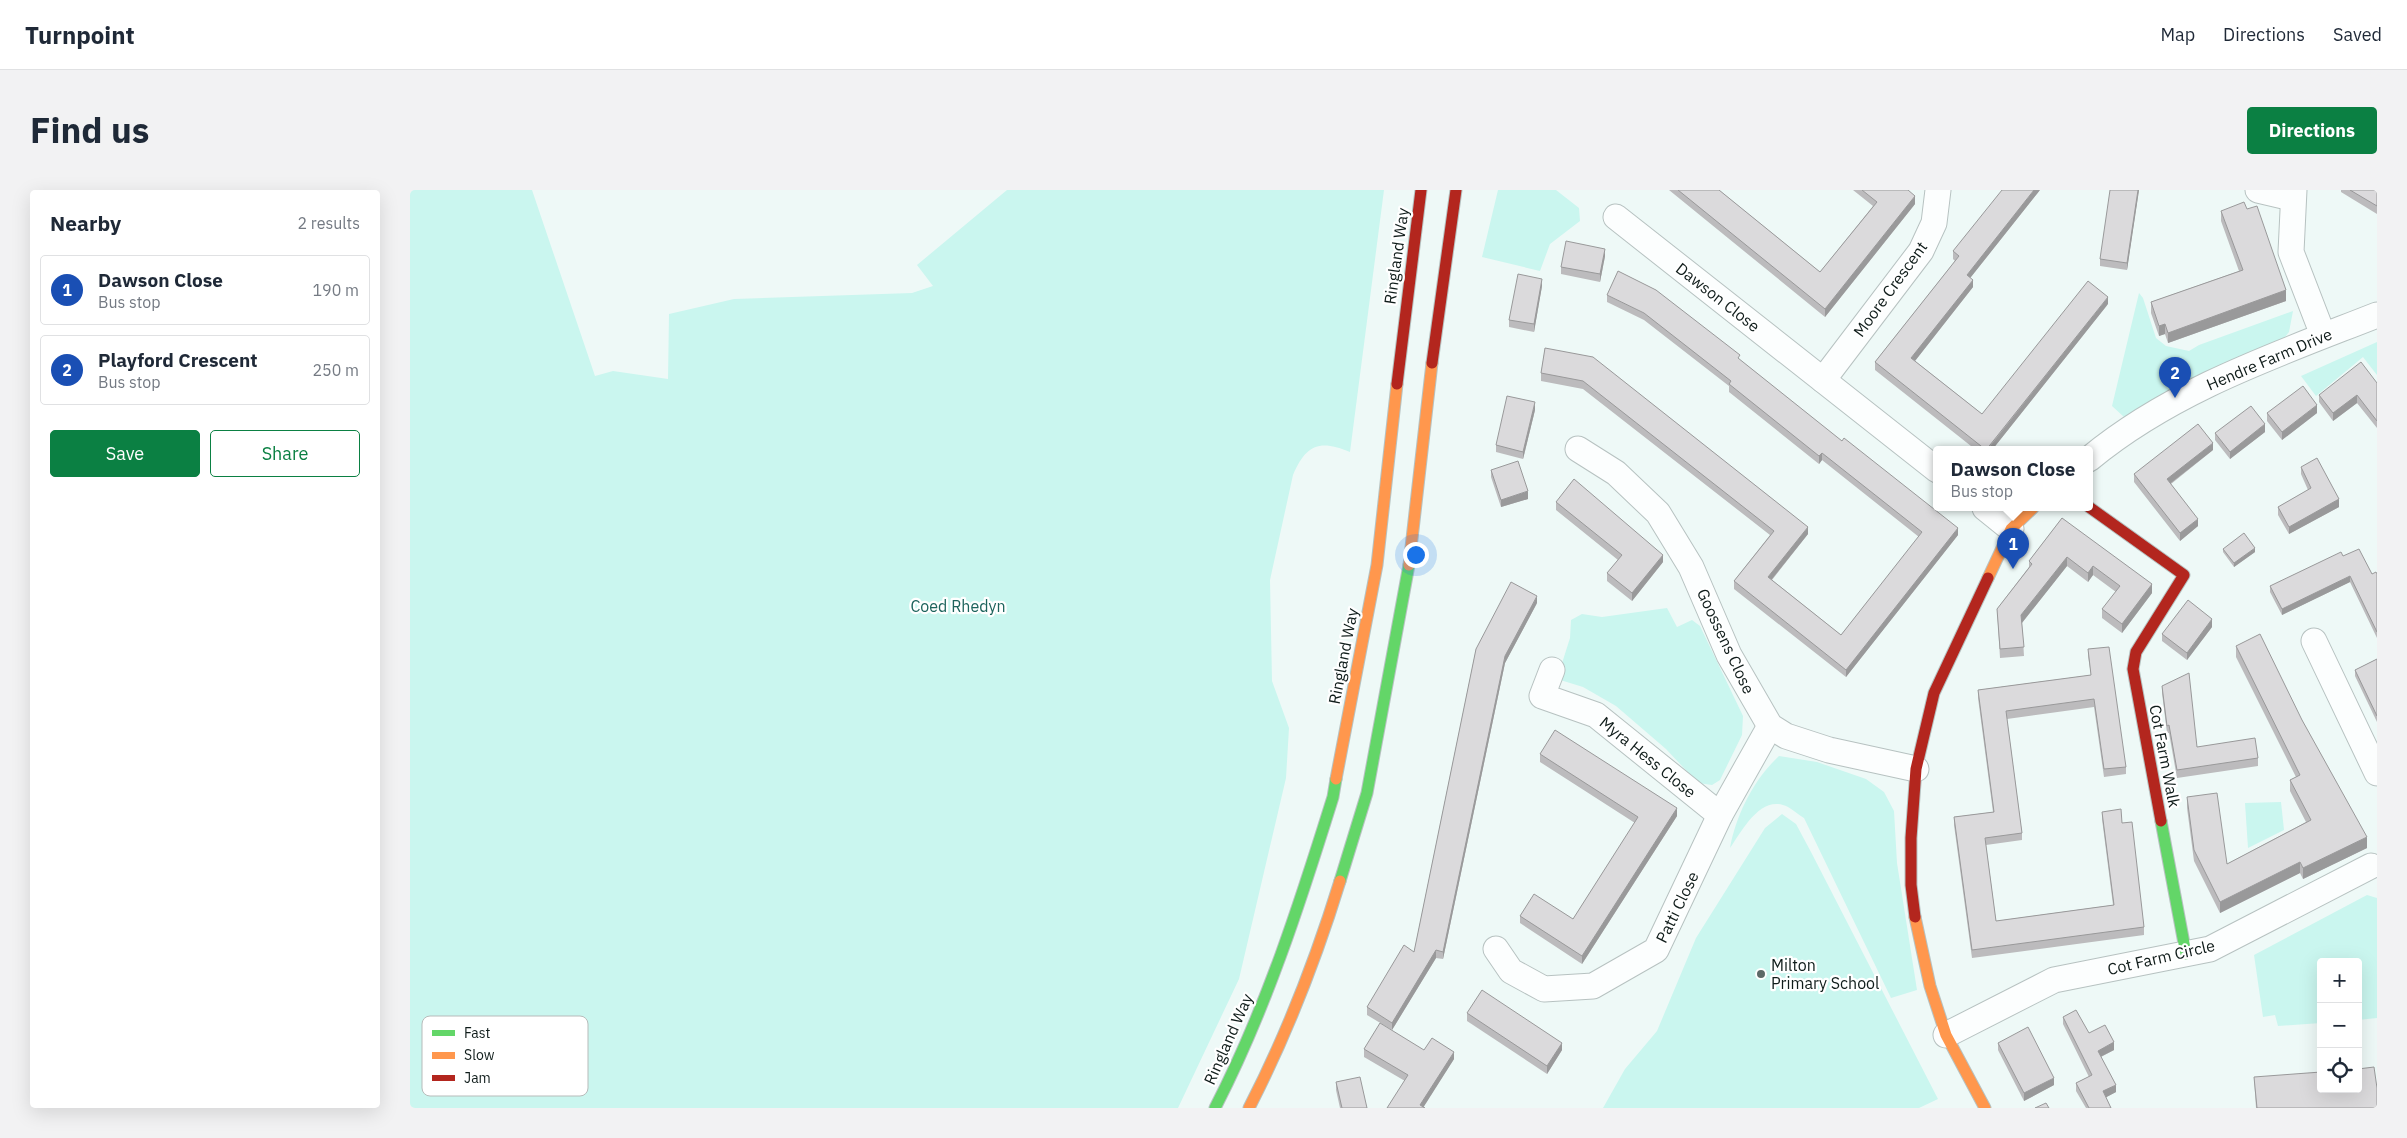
<!DOCTYPE html>
<html lang="en">
<head>
<meta charset="utf-8">
<style>
	body { margin:0; font-family:"IBM Plex Sans",sans-serif; background:#f2f2f3; color:#1f2937 }
	.controls { position:absolute; right:15px; bottom:15px; display:grid; overflow:hidden; border-radius:5px; box-shadow:0 5px 20px #0002 }
	.controls button { width:45px; height:45px; display:grid; place-items:center; padding:0; border:0; border-bottom:1px solid #e0e1e3; background:#fff; color:#1f2937; font:25px sans-serif }
	.you { position:absolute; left:1005px; top:364px; width:18px; height:18px; margin:-12px; border:4px solid #fff; border-radius:50%; background:#1a73e8; box-shadow:0 0 0 8px #1a73e833 }
	.badge { display:grid; place-items:center; width:32px; height:32px; border-radius:50%; background:#0b8043; color:#fff; font-size:16px; font-weight:700 }
	.pin { position:absolute; translate:-50% -41px; filter:drop-shadow(0 1px 2px #0008) }
	.pin::after { content:''; position:absolute; top:26px; width:18px; height:15px; background:inherit; clip-path:polygon(0 0,100% 0,50% 100%) }
	.popup { position:absolute; left:1523px; top:256px; width:160px; height:65px; box-sizing:border-box; display:grid; place-content:center; border-radius:5px; background:#fff; filter:drop-shadow(0 1px 4px #0005); font-size:16px; white-space:nowrap; color:#747a83 }
	.popup b { font-size:19px; color:#1f2937 }
	.popup::after { content:''; position:absolute; left:50%; top:100%; margin-left:-10px; border:10px solid transparent; border-top-color:#fff }
	.list { margin:0; padding:0; list-style:none }
	h2 { display:flex; justify-content:space-between; align-items:center; height:65px; margin:0; padding:0 20px; font-size:21px }
	h2 small { font-size:16px; font-weight:400; color:#747a83 }
	.list li { display:grid; grid-template-columns:32px 1fr auto; gap:15px; align-items:center; box-sizing:border-box; height:70px; margin:0 10px 10px; padding:0 10px; border:1px solid #e0e1e3; border-radius:5px }
	.list b { display:block; font-size:19px; white-space:nowrap }
	.list p { margin:0; font-size:16px; white-space:nowrap; color:#747a83 }
	.list em { font-size:16px; font-style:normal; color:#747a83 }
	.actions { display:flex; gap:10px; padding:15px 20px }
	.actions a { flex:1; padding:11px 0; border:1px solid #0b8043; border-radius:5px; text-align:center; font-size:18px; color:#0b8043 }
	.actions .main { background:#0b8043; color:#fff }
	.icon { flex:none; width:28px; height:28px; fill:none; stroke:currentColor; stroke-width:2; stroke-linecap:round; stroke-linejoin:round }
	.map { position:relative; flex:none; width:1967px; height:918px; overflow:hidden; border-radius:5px }
	header { display:flex; align-items:center; gap:30px; box-sizing:border-box; height:70px; padding:0 25px; background:#fff; border-bottom:1px solid #e0e1e3 }
	header strong { font-size:24px }
	nav { display:flex; gap:28px; margin-inline-start:auto; font-size:18px }
	.intro { display:flex; align-items:center; justify-content:space-between; box-sizing:border-box; height:120px; padding:0 30px }
	h1 { margin:0; font-size:35px }
	.button { padding:12px 22px; border-radius:5px; background:#0b8043; color:#fff; font-size:18px; font-weight:700 }
	main { display:flex; gap:30px; padding:0 30px }
	aside { flex:1; background:#fff; border-radius:5px; box-shadow:0 5px 20px #0002 }
	.map>svg:first-child { display:block }
	.green { fill:#caf6ef }
	.lines { fill:none; stroke-linecap:round; stroke-linejoin:round }
	.street-casing { stroke:#b7c2c1; stroke-width:27 }
	.fast-casing { stroke:#b7c2c1; stroke-width:13 }
	.slow-casing { stroke:#b7c2c1; stroke-width:13 }
	.jam-casing { stroke:#b7c2c1; stroke-width:13 }
	.street { stroke:#fcfefe; stroke-width:25 }
	.fast { stroke:#63d668; stroke-width:11 }
	.slow { stroke:#ff974d; stroke-width:11 }
	.jam { stroke:#b3261e; stroke-width:11 }
	.wall { fill:#bcbbbd }
	.shaded-wall { fill:#99999a }
	.building { fill:#dbdadc; stroke:#99999a }
	.poi-dot { fill:#5d6967; stroke:#fff; stroke-width:2 }
	.labels { text-anchor:middle; stroke-width:4.5; stroke-linejoin:round; paint-order:stroke }
	.street-label { font-size:16px; fill:#0f1c1a; stroke:#fff }
	.park-label { font-size:16px; fill:#1c635c; stroke:#fff }
	.poi-label { font-size:16px; fill:#0f1c1a; stroke:#fff; text-anchor:start }
	.key { fill:#fff; stroke:#b7bbba; stroke-width:1 }
	.key-label { font-size:14px; fill:#0f1c1a }
</style>
</head>
<body>
<header>
<strong>Turnpoint</strong>
<nav><a>Map</a><a>Directions</a><a>Saved</a></nav>
</header>
<div class="intro"><h1>Find us</h1><a class="button">Directions</a></div>
<main>
<aside>
<h2>Nearby<small>2 results</small></h2>
<ul class="list">
<li><span class="badge" style="background:#1a4fb4">1</span><div><b>Dawson Close</b><p>Bus stop</p></div><em>190 m</em></li>
<li><span class="badge" style="background:#1a4fb4">2</span><div><b>Playford Crescent</b><p>Bus stop</p></div><em>250 m</em></li>
</ul>
<div class="actions"><a class="main">Save</a><a>Share</a></div>
</aside>
<div class="map">
<svg width="1967" height="918" viewBox="0 0 1967 918">
	<rect width="100%" height="100%" fill="#eef9f7"/>
	<g class="green">
		<path d="M0,0H122L185,186L203,181L258,189L259,124L324,109L502,103L523,96L507,75L597,0H974L940,262C909,249 896,255 883,285L860,390L862,491L879,538L876,588L829,789L768,918H0Z"/>
		<path d="M1088,0H1146L1169,18L1170,31L1140,54L1130,81L1072,67Z"/>
		<path d="M1729,103L1733,108L1746,148L1756,156L1779,161L1789,155L1883,121L1879,142L1868,156L1714,227L1702,216Z"/>
		<path d="M1967,152V185L1953,167L1906,206L1891,186Z"/>
		<path d="M1257,418L1267,437L1282,430L1290,436L1333,526L1332,545L1310,590L1302,595L1288,593L1256,559L1206,516L1173,497L1147,489L1160,448L1161,430L1172,424L1192,427Z"/>
		<path d="M1369,566L1407,572L1456,589L1474,602L1484,621L1487,673L1507,800L1481,808L1394,628C1389,625 1383,620 1378,617C1351,603 1332,641 1320,658C1326,625 1344,589 1369,566Z"/>
		<path d="M1871,612L1874,640L1838,658L1835,613Z"/>
		<path d="M1372,624L1386,634L1401,662L1528,909L1509,918H1193L1215,879L1247,841L1286,748L1355,638Z"/>
		<path d="M1957,705L1967,708V828L1948,830V772H1911V833L1868,836L1865,825L1853,827L1844,765Z"/>
	</g>
	<g class="lines">
		<g class="street-casing">
			<g id="street">
				<path d="M1848,0L1882,8"/>
				<path d="M1884,0L1881,62L1913,145"/>
				<path d="M1206,27L1527,280"/>
				<path d="M1413,190L1511,61L1524,33L1528,0"/>
				<path d="M1168,259L1206,283L1248,323L1281,377L1319,465L1360,536L1376,546L1419,560L1506,579"/>
				<path d="M1679,269C1762,200 1868,164 1967,125"/>
				<path d="M1575,318L1601,339"/>
				<path d="M1904,451L1967,583"/>
				<path d="M1142,480L1132,506L1186,525L1310,625"/>
				<path d="M1086,759L1101,781L1134,799L1183,796L1246,760L1310,625L1360,536"/>
				<path d="M1536,845L1644,790L1800,759L1961,676"/>
			</g>
		</g>
		<g class="fast-casing">
			<g id="fast">
				<path d="M1751,631L1776,764"/>
				<path d="M930,691L957,603L999,375"/>
				<path d="M805,918C856,819 890,713 923,607L926,589"/>
			</g>
		</g>
		<g class="slow-casing">
			<g id="slow">
				<path d="M999,375L1022,173"/>
				<path d="M1578,388L1601,339L1623,318"/>
				<path d="M926,589L967,375L987,194"/>
				<path d="M1505,727L1520,796L1536,845L1575,918"/>
				<path d="M839,918C876,846 906,769 930,691"/>
			</g>
		</g>
		<g class="jam-casing">
			<g id="jam">
				<path d="M1022,173L1046,0"/>
				<path d="M987,194L1011,0"/>
				<path d="M1679,317L1774,385L1726,462L1723,479L1751,631"/>
				<path d="M1505,727L1501,695V648L1506,579L1524,503L1578,388"/>
			</g>
		</g>
		<use href="#street" class="street"/>
		<use href="#fast" class="fast"/>
		<use href="#slow" class="slow"/>
		<use href="#jam" class="jam"/>
	</g>
	<g class="wall">
		<path d="M1259,0H1309L1410,82L1463,16L1443,0H1498L1505,14L1415,127Z"/>
		<path d="M1630,0L1560,88L1563,97L1505,171L1572,224L1698,114L1582,260H1566L1465,180V172L1545,71L1543,69V61Z"/>
		<path d="M1729,0L1717,80L1690,76V69Z"/>
		<path d="M1931,0H1967V24L1931,2Z"/>
		<path d="M1811,21L1876,111L1758,153L1755,144L1749,146L1741,123V112L1829,81L1811,31Z"/>
		<path d="M1195,66L1190,92L1151,84V77Z"/>
		<path d="M1132,96L1124,142L1099,137V130Z"/>
		<path d="M1197,105L1330,170L1548,345L1436,487L1324,399V391L1360,345L1173,199L1131,191V183L1135,158L1398,344L1362,390L1431,445L1509,347L1412,270L1409,274L1319,202V196L1234,130L1197,112Z"/>
		<path d="M1967,193V238L1947,213L1923,231L1909,212V205Z"/>
		<path d="M1125,220L1113,269L1086,262V255Z"/>
		<path d="M1857,223H1907L1872,250L1857,231Z"/>
		<path d="M1855,242L1820,269L1805,250V243Z"/>
		<path d="M1803,260L1761,294L1788,336L1770,351L1724,292V284Z"/>
		<path d="M1891,277L1929,317L1879,344L1868,325V317L1898,300L1891,284Z"/>
		<path d="M1081,280L1118,309L1091,317L1081,287Z"/>
		<path d="M1146,312L1253,372L1222,411L1197,391V383L1208,370L1146,320Z"/>
		<path d="M1652,328L1742,403L1712,443L1692,428V419L1706,402L1683,385L1678,392L1657,376L1612,433L1614,466L1590,468L1587,419L1619,377V371Z"/>
		<path d="M1813,359L1845,362L1824,377L1813,362Z"/>
		<path d="M1933,366L1962,384H1967V448L1940,392L1872,425L1860,402V396Z"/>
		<path d="M1127,413L1095,473L1033,769L1026,768L982,840L957,825V817L1004,762L1066,459Z"/>
		<path d="M1802,437L1777,470L1752,451V444Z"/>
		<path d="M1826,456L1892,530L1957,658L1893,689L1890,683L1810,723L1784,671L1777,618V607L1817,674L1896,632L1880,601V590L1886,587L1826,467Z"/>
		<path d="M1678,459L1716,577V584L1694,587L1684,517L1597,529L1612,643V650L1576,655L1586,731L1703,715L1692,629V622L1712,633L1734,737V745L1562,768L1544,635V627L1583,622L1568,508V500L1681,485L1678,466Z"/>
		<path d="M1967,469V532L1945,486V480Z"/>
		<path d="M1752,496L1787,557L1848,568V576L1767,588L1759,543H1757L1752,503Z"/>
		<path d="M1130,564L1267,626L1172,774L1110,733V726L1163,729L1225,633L1130,572Z"/>
		<path d="M1057,823L1152,860L1137,884L1057,831Z"/>
		<path d="M1653,827L1704,860L1691,867L1706,902L1696,907L1701,918H1676L1666,901V893L1679,887L1653,834Z"/>
		<path d="M1588,853L1644,895L1614,911L1588,860Z"/>
		<path d="M954,859L1014,860L1044,869L1013,917L977,918L995,891L954,867Z"/>
		<path d="M1844,887L1966,898L1967,918H1846Z"/>
		<path d="M926,892L957,918H930L926,900Z"/>
	</g>
	<g class="shaded-wall">
		<path d="M1624,0H1630L1557,92V85Z"/>
		<path d="M1728,0H1729L1717,80V73Z"/>
		<path d="M1505,6V14L1415,127V119Z"/>
		<path d="M1195,59V66L1190,92V84Z"/>
		<path d="M1132,89V96L1124,142V134Z"/>
		<path d="M1563,90V97L1501,176V168Z"/>
		<path d="M1876,100V111L1758,153V143Z"/>
		<path d="M1698,107V114L1582,260H1577Z"/>
		<path d="M1755,134V144L1749,146V136Z"/>
		<path d="M1947,205V213L1923,231V223Z"/>
		<path d="M1125,212V220L1113,269V262Z"/>
		<path d="M1907,215V223L1872,250V242Z"/>
		<path d="M1855,234V242L1820,269V262Z"/>
		<path d="M1803,253V260L1757,296V289Z"/>
		<path d="M1412,263V270L1409,274V266Z"/>
		<path d="M1118,301V309L1091,317V310Z"/>
		<path d="M1929,309V317L1879,344V337Z"/>
		<path d="M1788,329V336L1770,351V343Z"/>
		<path d="M1398,337V344L1358,394V387Z"/>
		<path d="M1548,338V345L1436,487V480Z"/>
		<path d="M1845,358V362L1824,377V373Z"/>
		<path d="M1253,365V372L1222,411V403Z"/>
		<path d="M1657,367V376L1611,434V425Z"/>
		<path d="M1683,376V385L1678,392V383Z"/>
		<path d="M1940,386V392L1872,425V419Z"/>
		<path d="M1742,394V403L1712,443V434Z"/>
		<path d="M1127,406V413L1095,473L1033,769V762L1095,466Z"/>
		<path d="M1802,429V437L1777,470V463Z"/>
		<path d="M1267,618V626L1172,774V766Z"/>
		<path d="M1957,647V658L1893,689V678Z"/>
		<path d="M1890,672V683L1810,723V712Z"/>
		<path d="M1026,760V768L982,840V833Z"/>
		<path d="M1704,852V860L1688,868V861Z"/>
		<path d="M1152,853V860L1137,884V876Z"/>
		<path d="M1044,862V869L1013,918L1010,915Z"/>
		<path d="M1644,888V895L1614,911V903Z"/>
		<path d="M1706,895V902L1693,909V901Z"/>
	</g>
	<g class="building">
		<path d="M1268,0H1309L1410,82L1467,12L1452,0H1498L1505,6L1415,119Z"/>
		<path d="M1592,0H1624L1557,85L1563,90L1501,168L1572,224L1678,91L1698,107L1576,260L1465,172L1549,66L1543,61Z"/>
		<path d="M1700,0H1728L1717,73L1690,69Z"/>
		<path d="M1940,0H1967V16Z"/>
		<path d="M1834,12L1837,19L1847,16L1876,100L1758,143L1755,134L1749,136L1741,112L1833,80L1811,21Z"/>
		<path d="M1156,51L1195,59L1190,84L1151,77Z"/>
		<path d="M1208,81L1246,100L1330,165L1328,168L1432,251L1434,248L1548,338L1436,480L1324,391L1364,341L1173,191L1131,183L1135,158L1183,167L1398,337L1358,387L1431,445L1512,342L1412,263L1409,266L1319,194L1321,191L1234,123L1197,105Z"/>
		<path d="M1108,84L1132,89L1124,134L1099,130Z"/>
		<path d="M1951,172L1967,193V231L1947,205L1923,223L1909,205Z"/>
		<path d="M1893,196L1907,215L1872,242L1857,223Z"/>
		<path d="M1097,206L1125,212L1113,262L1086,255Z"/>
		<path d="M1841,216L1855,234L1820,262L1805,243Z"/>
		<path d="M1788,234L1803,253L1757,289L1788,329L1770,343L1724,284Z"/>
		<path d="M1907,268L1929,309L1879,337L1868,317L1901,298L1891,277Z"/>
		<path d="M1108,271L1118,301L1091,310L1081,280Z"/>
		<path d="M1164,289L1253,365L1222,403L1197,383L1212,365L1146,312Z"/>
		<path d="M1652,328L1742,394L1712,434L1692,419L1710,396L1683,376L1678,383L1657,367L1611,425L1614,457L1590,459L1587,419L1622,374L1619,371Z"/>
		<path d="M1834,343L1845,358L1824,373L1813,359Z"/>
		<path d="M1949,359L1962,384L1966,382L1967,384V442L1940,386L1872,419L1860,396L1931,362L1933,366Z"/>
		<path d="M1101,392L1127,406L1095,466L1033,762L1026,760L982,833L957,817L994,755L1004,762L1066,459Z"/>
		<path d="M1778,410L1802,429L1777,463L1752,444Z"/>
		<path d="M1850,444L1892,530L1957,647L1893,678L1890,672L1810,712L1784,660L1777,607L1807,603L1817,674L1901,630L1880,590L1890,585L1826,456Z"/>
		<path d="M1699,457L1716,577L1694,579L1684,509L1596,521L1612,643L1575,648L1586,731L1704,715L1692,622L1711,619L1712,633L1722,632L1734,737L1562,760L1544,627L1584,622L1568,500L1681,485L1678,459Z"/>
		<path d="M1967,469V526L1945,480Z"/>
		<path d="M1779,483L1787,557L1845,548L1848,568L1767,580L1759,535L1757,536L1752,496Z"/>
		<path d="M1145,540L1267,618L1172,766L1110,726L1124,704L1163,729L1228,627L1130,564Z"/>
		<path d="M1072,800L1152,853L1137,876L1057,823Z"/>
		<path d="M1666,820L1679,843L1695,835L1704,852L1688,861L1706,895L1693,901L1701,918H1679L1666,893L1682,885L1653,827Z"/>
		<path d="M970,833L1014,860L1022,848L1044,862L1010,915L1015,918H977L998,885L954,859Z"/>
		<path d="M1618,837L1644,888L1614,903L1588,853Z"/>
		<path d="M1964,877L1967,898V918H1847L1844,887L1911,882V899H1948V879Z"/>
		<path d="M950,887L957,918H932L926,892Z"/>
		<path d="M1636,913L1639,918H1625Z"/>
	</g>
	<circle class="poi-dot" cx="1351" cy="784" r="5"/>
	<g class="labels">
		<g class="street-label">
			<text transform="translate(986 66) rotate(-82)" y="6">Ringland Way</text>
			<text transform="translate(1480 99) rotate(-54)" y="6">Moore Crescent</text>
			<text transform="translate(1308 107) rotate(38)" y="6">Dawson Close</text>
			<text transform="translate(1859 169) rotate(-23)" y="6">Hendre Farm Drive</text>
			<text transform="translate(1316 451) rotate(65)" y="6">Goossens Close</text>
			<text transform="translate(933 466) rotate(-79)" y="6">Ringland Way</text>
			<text transform="translate(1755 566) rotate(79)" y="6">Cot Farm Walk</text>
			<text transform="translate(1238 567) rotate(39)" y="6">Myra Hess Close</text>
			<text transform="translate(1267 717) rotate(-64)" y="6">Patti Close</text>
			<text transform="translate(1751 767) rotate(-13)" y="6">Cot Farm Circle</text>
			<text transform="translate(818 849) rotate(-66)" y="6">Ringland Way</text>
		</g>
		<g class="park-label">
			<text x="548" y="422">Coed Rhedyn</text>
		</g>
		<g class="poi-label">
			<text x="1361" y="781">Milton<tspan x="1361" dy="18">Primary School</tspan></text>
		</g>
	</g>
	<rect x="12" y="826" width="166" height="80" rx="8" class="key"/>
	<rect x="22" y="840" width="23" height="6" fill="#63d668"/>
	<rect x="22" y="862" width="23" height="7" fill="#ff974d"/>
	<rect x="22" y="885" width="23" height="6" fill="#b3261e"/>
	<g class="key-label">
		<text x="54" y="848">Fast</text>
		<text x="54" y="870">Slow</text>
		<text x="54" y="893">Jam</text>
	</g>
</svg>
<div class="controls">
<button>+</button>
<button>−</button>
<button><svg class="icon" aria-label="locate" viewBox="0 0 24 24"><circle cx="12" cy="12" r="6"/><path d="M12 2v4M12 18v4M2 12h4M18 12h4"/></svg></button>
</div>
<div class="you"></div>
<div class="pin badge" style="left:1603px;top:379px;background:#1a4fb4">1</div>
<div class="popup"><b>Dawson Close</b>Bus stop</div>
<div class="pin badge" style="left:1765px;top:208px;background:#1a4fb4">2</div>
</div>
</main>
</body>
</html>
